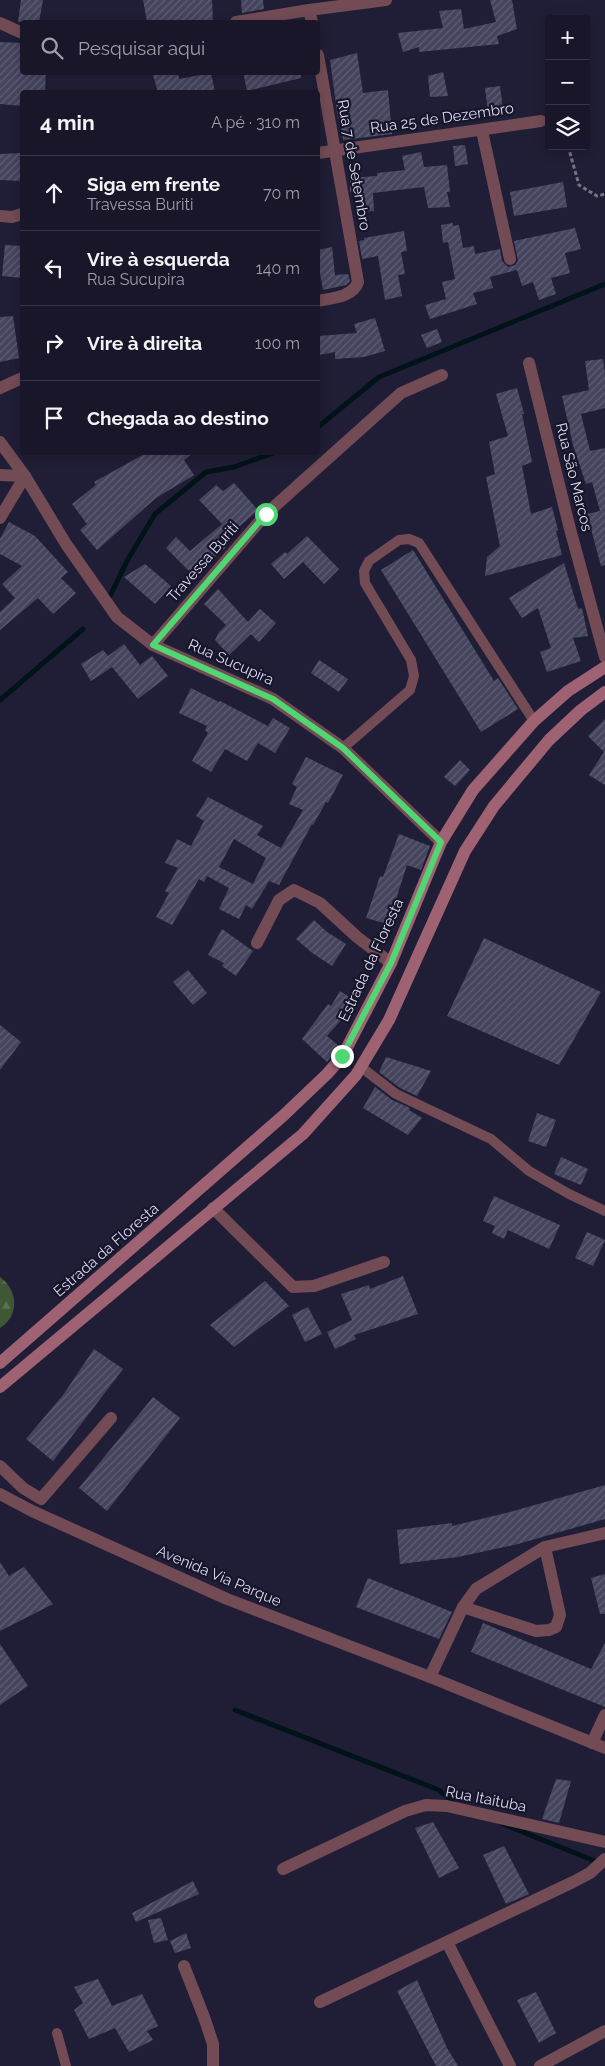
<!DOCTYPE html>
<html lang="pt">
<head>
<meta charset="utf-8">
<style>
	body { margin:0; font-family:Raleway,sans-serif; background:#252334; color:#f1f3f6 }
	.controls { position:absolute; right:15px; top:15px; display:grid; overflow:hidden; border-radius:5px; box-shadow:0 2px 12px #0003 }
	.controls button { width:45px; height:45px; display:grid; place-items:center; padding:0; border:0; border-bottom:1px solid #363545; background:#181628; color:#f1f3f6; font:25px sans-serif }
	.stop { position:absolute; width:15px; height:15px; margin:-11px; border:4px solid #51d674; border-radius:50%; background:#fff }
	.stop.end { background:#51d674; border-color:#fff; box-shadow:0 1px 5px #0008 }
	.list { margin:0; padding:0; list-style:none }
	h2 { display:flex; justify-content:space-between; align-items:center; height:65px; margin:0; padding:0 20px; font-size:21px }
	h2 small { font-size:16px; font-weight:400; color:#9f9fa8 }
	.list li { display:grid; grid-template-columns:32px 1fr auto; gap:15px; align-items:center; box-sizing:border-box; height:75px; padding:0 20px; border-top:1px solid #363545 }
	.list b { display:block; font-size:19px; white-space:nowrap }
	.list p { margin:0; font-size:16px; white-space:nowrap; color:#9f9fa8 }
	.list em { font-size:16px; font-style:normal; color:#9f9fa8 }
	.icon { flex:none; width:28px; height:28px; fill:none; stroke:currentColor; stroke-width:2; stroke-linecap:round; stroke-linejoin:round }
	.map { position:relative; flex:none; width:605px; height:2066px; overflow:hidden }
	.search { position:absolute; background:#181628; box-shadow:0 2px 12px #0003; left:20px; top:20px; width:300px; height:55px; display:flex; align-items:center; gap:12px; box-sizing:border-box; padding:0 18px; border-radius:5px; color:#9f9fa8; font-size:19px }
	.panel { position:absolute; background:#181628; box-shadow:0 2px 12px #0003; left:20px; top:90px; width:300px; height:365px; border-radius:5px }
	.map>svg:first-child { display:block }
	.forest { fill:url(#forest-firs) }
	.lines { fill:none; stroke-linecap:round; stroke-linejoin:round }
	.stream { stroke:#001319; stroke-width:5 }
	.building { fill:url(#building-hatch); fill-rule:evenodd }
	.path { stroke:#737286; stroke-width:3; stroke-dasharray:4 2.5; stroke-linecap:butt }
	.lane { stroke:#724b55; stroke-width:10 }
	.street { stroke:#724b55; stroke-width:12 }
	.secondary { stroke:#9f6272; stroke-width:12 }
	.route { stroke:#51d674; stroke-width:6 }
	.labels { text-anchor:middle; stroke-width:4.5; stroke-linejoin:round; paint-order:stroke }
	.street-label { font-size:15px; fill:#dadaea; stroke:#17152b }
</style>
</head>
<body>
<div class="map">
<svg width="605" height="2066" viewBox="0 0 605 2066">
	<defs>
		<pattern id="forest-firs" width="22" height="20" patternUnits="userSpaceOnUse" patternTransform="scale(1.25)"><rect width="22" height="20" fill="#405736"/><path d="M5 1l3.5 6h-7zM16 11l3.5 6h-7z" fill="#5b6f53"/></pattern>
		<pattern id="building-hatch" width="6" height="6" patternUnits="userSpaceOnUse" patternTransform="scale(1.25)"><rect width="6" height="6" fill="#45445e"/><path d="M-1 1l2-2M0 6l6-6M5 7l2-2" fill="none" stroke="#5f5e75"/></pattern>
	</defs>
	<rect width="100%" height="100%" fill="#201e36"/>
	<path class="forest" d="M0,1277C19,1291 19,1316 0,1328Z"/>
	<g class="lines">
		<g class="stream">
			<path d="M318,427L379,377L605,284"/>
			<path d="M110,596L128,559L155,514L206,472L234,467L276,452"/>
			<path d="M0,700L83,629"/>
			<path d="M235,1710L439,1790L454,1804"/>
			<path d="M503,1824L600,1863"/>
		</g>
	</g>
	<g class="building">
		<path d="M21,0H43L39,22H18Z"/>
		<path d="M143,0H212L213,22H147Z"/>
		<path d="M241,0H263L264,9L242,13Z"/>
		<path d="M490,0H512L517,29L497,36L499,44L419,52V47L403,52L398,33L443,28L439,11L461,9L464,29L496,22Z"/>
		<path d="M0,42L22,43V72H46L45,92H22V106L0,104Z"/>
		<path d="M357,53L363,93L388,90L392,134L343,140L340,118L338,119L330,60Z"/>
		<path d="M152,72H178L179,79L211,73L215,92H158Z"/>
		<path d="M243,72H301V78L247,91Z"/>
		<path d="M443,72L448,96L430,97L428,76Z"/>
		<path d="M500,86L503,109L488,111L485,88Z"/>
		<path d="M465,145L468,164L455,166L453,146Z"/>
		<path d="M421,152L424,167L447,165L450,192H447L450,207L428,208L424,187L373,193L374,211L358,212L356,191L350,192V178L377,176V173L405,170L402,156Z"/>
		<path d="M22,153V181L0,180V154Z"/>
		<path d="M563,182L567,207L514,216L510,192Z"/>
		<path d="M453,223V226L459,225L463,248L474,246L475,254L500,249L502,261L508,267L515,265L518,261L514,241L575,228L581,249L565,253L570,273L551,278L556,294L539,300L533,282L522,286L517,270L490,277L493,288L473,293L477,304L430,319L425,305L446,299L442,282L455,279L448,242L443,243L441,225Z"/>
		<path d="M404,231L407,251L401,252L405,274L398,275L402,296L385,300L378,256L362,259L359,241L364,240V238Z"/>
		<path d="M5,245L22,246V278L2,276Z"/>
		<path d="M332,247L335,275L348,274L350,281L346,285L323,290L318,263V250Z"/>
		<path d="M13,316L19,358L0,362V317Z"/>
		<path d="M375,318L385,351L364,357L335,359V352L319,355L318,336L357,333L354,324Z"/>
		<path d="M437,329L442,342L427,348L421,335Z"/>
		<path d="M603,359L605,374V408L581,414L590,451L605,448V565L601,566L587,514L600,511L592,482L586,484L573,445L562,396L589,390L585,361Z"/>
		<path d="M517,388L524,414H522L532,462L522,466L531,514L552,507L558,530L556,531L562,555L485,576L487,557L500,546L486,477L495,474L489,442L508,436L496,394Z"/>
		<path d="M148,452H194L184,460L194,475L156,498L97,550L80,530L87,524L72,504L96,485L94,482Z"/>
		<path d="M234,483L258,510L222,542L226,547L210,561L209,560L194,576L166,548L176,537L190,551L222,524L199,500L216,485L223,491Z"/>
		<path d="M9,522L35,536L68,572L61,578L76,593L53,614L38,598L0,630V612L15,598L2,584L22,566L0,554V539Z"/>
		<path d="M307,536L339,569L324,584L303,562L284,579L271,564L285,552L287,554Z"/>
		<path d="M413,550L494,681L498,678L518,709L481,732L381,570Z"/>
		<path d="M564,563L578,609L582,608L588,636L573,638L581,661L547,672L540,652L551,648L538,608L522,618L509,598Z"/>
		<path d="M145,564L171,586L155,604L124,577Z"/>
		<path d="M218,589L248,622L260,609L276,623L259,642L251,634L229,655L215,640L219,632L226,625L204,604Z"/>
		<path d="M124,644L140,665L152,656L168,676L138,699L112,667L91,681L81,664L103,650L108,656Z"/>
		<path d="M319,660L348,679L339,692L311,673Z"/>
		<path d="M191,688L219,702L220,701L268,726L273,718L290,728L275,753L258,743L247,761L225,749L211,772L192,761L208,733L205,730L207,726L179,713Z"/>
		<path d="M605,719V785L589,775L604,752L588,736Z"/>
		<path d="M306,757L343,775L328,803L326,802L313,825L312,824L279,885L269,881L252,909L246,905L239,919L219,909L229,888L207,876L204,882L199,879L172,925L156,917L169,893L165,891L178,868L165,863L177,839L191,846L204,821L196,816L208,797L263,826L257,835L281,848L303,810L289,804L297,787L292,784ZM234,839L266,858L253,884L219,867Z"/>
		<path d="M460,760L470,770L455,786L444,777Z"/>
		<path d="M399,834L430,846L421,870L407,865L388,924L366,918L380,876L383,877Z"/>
		<path d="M314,920L327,932L346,944L332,966L311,952L296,939Z"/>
		<path d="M222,929L253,951L236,976L222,966L224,963L208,955Z"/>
		<path d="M484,938L601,992L559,1065L447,1016Z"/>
		<path d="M188,970L207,993L193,1005L173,982Z"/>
		<path d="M340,991L357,1002L327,1036L339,1046L327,1062L302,1039L328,1004L331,1006Z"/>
		<path d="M0,1025L21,1042L0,1070Z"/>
		<path d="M386,1057L431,1071L417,1096L400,1088L379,1072Z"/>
		<path d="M375,1087L392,1100L410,1108L409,1110L422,1118L408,1135L363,1108Z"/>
		<path d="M537,1113L556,1120L546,1147L528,1141Z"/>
		<path d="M561,1157L588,1169L581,1185L554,1174Z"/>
		<path d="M494,1196L560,1225L549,1249L508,1230L504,1239L492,1233L495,1226L483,1221Z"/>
		<path d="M587,1232L605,1240L593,1266L575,1258Z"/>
		<path d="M403,1276L418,1314L354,1335L356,1339L335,1349L327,1332L352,1320L341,1294L369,1285L370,1289Z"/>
		<path d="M265,1281L289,1306L234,1347L210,1325Z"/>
		<path d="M308,1307L322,1334L305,1342L292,1315Z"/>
		<path d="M94,1349L123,1369L53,1461L26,1439L63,1395Z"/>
		<path d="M153,1397L180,1418L107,1511L79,1488Z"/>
		<path d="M605,1485V1519L518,1544L458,1557L400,1564L397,1530L452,1523V1526L510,1512Z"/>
		<path d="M0,1562L9,1576L24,1567L53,1604L0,1631Z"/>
		<path d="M605,1574V1614H600L591,1578Z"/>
		<path d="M368,1578L452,1612L439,1639L356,1607Z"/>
		<path d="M483,1623L591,1669L605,1643V1707L471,1652Z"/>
		<path d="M0,1644L28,1686L0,1705Z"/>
		<path d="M556,1779L571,1781L559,1823L542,1819Z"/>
		<path d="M433,1822L459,1868L439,1878L415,1828Z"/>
		<path d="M504,1846L529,1894L506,1904L483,1855Z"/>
		<path d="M193,1881L199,1894L136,1922L132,1913Z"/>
		<path d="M161,1918L168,1940L154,1943L148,1920Z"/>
		<path d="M186,1933L191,1948L175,1953L170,1941Z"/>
		<path d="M98,1979L112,2006L142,1994L158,2026L147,2031L153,2040L129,2052L115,2028L89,2039L74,2010L83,2003L74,1987Z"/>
		<path d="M417,1980L447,2048L458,2066H436L397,1991Z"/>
		<path d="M536,1992L556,2033L539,2043L517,2000Z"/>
	</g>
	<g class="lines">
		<path class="path" d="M568,146L579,185L597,196L605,194"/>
		<g class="lane">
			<path d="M343,748L410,690L414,676L411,660L365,583L364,571L369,561L399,540L409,539L419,543L534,721"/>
			<path d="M361,1067L396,1094L491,1139L529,1171L569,1194L605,1211"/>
			<path d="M57,2033L66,2066"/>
		</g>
		<g class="street">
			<path d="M309,10L312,22"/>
			<path d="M236,22L309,10L386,0"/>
			<path d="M0,23L22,33"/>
			<path d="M318,55L358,282C353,297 332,298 318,301"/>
			<path d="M482,131L510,259"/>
			<path d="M318,153L541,121"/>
			<path d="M0,216L12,217L22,214"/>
			<path d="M529,363L570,529L605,657"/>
			<path d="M0,388L22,378"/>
			<path d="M0,442L25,476L66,544L117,617L153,645L273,699L343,748L441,842"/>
			<path d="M0,475L25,476L0,518"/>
			<path d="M153,645L266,514L401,393L442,375"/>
			<path d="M257,943L279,900L294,890L320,903L357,937L391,963"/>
			<path d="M213,1208L293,1287L314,1286L384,1262"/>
			<path d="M0,1466L23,1488L41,1499L111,1418"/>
			<path d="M0,1494L32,1511L227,1599L430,1677L605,1748"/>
			<path d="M463,1607L536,1631L549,1630L556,1627L560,1615L545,1547"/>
			<path d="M430,1677L463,1607L476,1589L545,1547L605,1533"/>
			<path d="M592,1743L605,1715"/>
			<path d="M283,1869L405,1811L426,1805L447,1806L605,1842"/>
			<path d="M447,1942L510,2066"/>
			<path d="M184,1966L204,2017L213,2044V2066"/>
			<path d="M320,2002L573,1882L590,1873L605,1859"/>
			<path d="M540,2066L605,2031"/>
		</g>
		<g class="secondary">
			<path d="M0,1363L284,1115L327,1074L342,1057L391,963L441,842L473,790L534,721L568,691L605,667"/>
			<path d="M0,1387L303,1134L356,1075L389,1020L465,851L494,806L549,740L581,710L605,692"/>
		</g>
	</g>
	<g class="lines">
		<path class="route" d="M266,514L153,645L273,699L343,748L441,842L391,963L342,1056"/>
	</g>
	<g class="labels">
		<g class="street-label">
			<text transform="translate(442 118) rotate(-8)" y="5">Rua 25 de Dezembro</text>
			<text transform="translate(354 165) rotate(80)" y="5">Rua 7 de Setembro</text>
			<text transform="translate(574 477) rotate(76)" y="5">Rua São Marcos</text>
			<text transform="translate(203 562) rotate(-49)" y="5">Travessa Buriti</text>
			<text transform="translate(231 662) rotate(24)" y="5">Rua Sucupira</text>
			<text transform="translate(371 960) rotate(-65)" y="5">Estrada da Floresta</text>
			<text transform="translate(106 1250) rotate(-41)" y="5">Estrada da Floresta</text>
			<text transform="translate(219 1576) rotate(23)" y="5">Avenida Via Parque</text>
			<text transform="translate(486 1799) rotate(11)" y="5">Rua Itaituba</text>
		</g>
	</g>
</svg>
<div class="controls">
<button>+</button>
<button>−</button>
<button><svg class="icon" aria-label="layers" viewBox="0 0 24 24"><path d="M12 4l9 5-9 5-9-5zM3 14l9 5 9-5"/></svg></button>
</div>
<div class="stop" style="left:266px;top:514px"></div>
<div class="stop end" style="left:342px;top:1056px"></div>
<div class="search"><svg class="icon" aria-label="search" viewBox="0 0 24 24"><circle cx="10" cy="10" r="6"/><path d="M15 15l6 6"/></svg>Pesquisar aqui</div>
<section class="panel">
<h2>4 min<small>A pé · 310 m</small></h2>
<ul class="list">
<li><svg class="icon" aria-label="ahead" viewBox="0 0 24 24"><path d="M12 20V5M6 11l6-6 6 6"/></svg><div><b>Siga em frente</b><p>Travessa Buriti</p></div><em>70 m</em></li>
<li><svg class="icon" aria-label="left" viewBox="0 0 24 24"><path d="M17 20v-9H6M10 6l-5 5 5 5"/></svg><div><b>Vire à esquerda</b><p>Rua Sucupira</p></div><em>140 m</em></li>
<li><svg class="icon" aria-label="right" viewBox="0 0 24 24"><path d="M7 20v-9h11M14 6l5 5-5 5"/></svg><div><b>Vire à direita</b></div><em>100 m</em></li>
<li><svg class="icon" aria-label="arrive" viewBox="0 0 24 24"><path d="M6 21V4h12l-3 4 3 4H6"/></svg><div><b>Chegada ao destino</b></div></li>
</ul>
</section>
</div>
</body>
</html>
